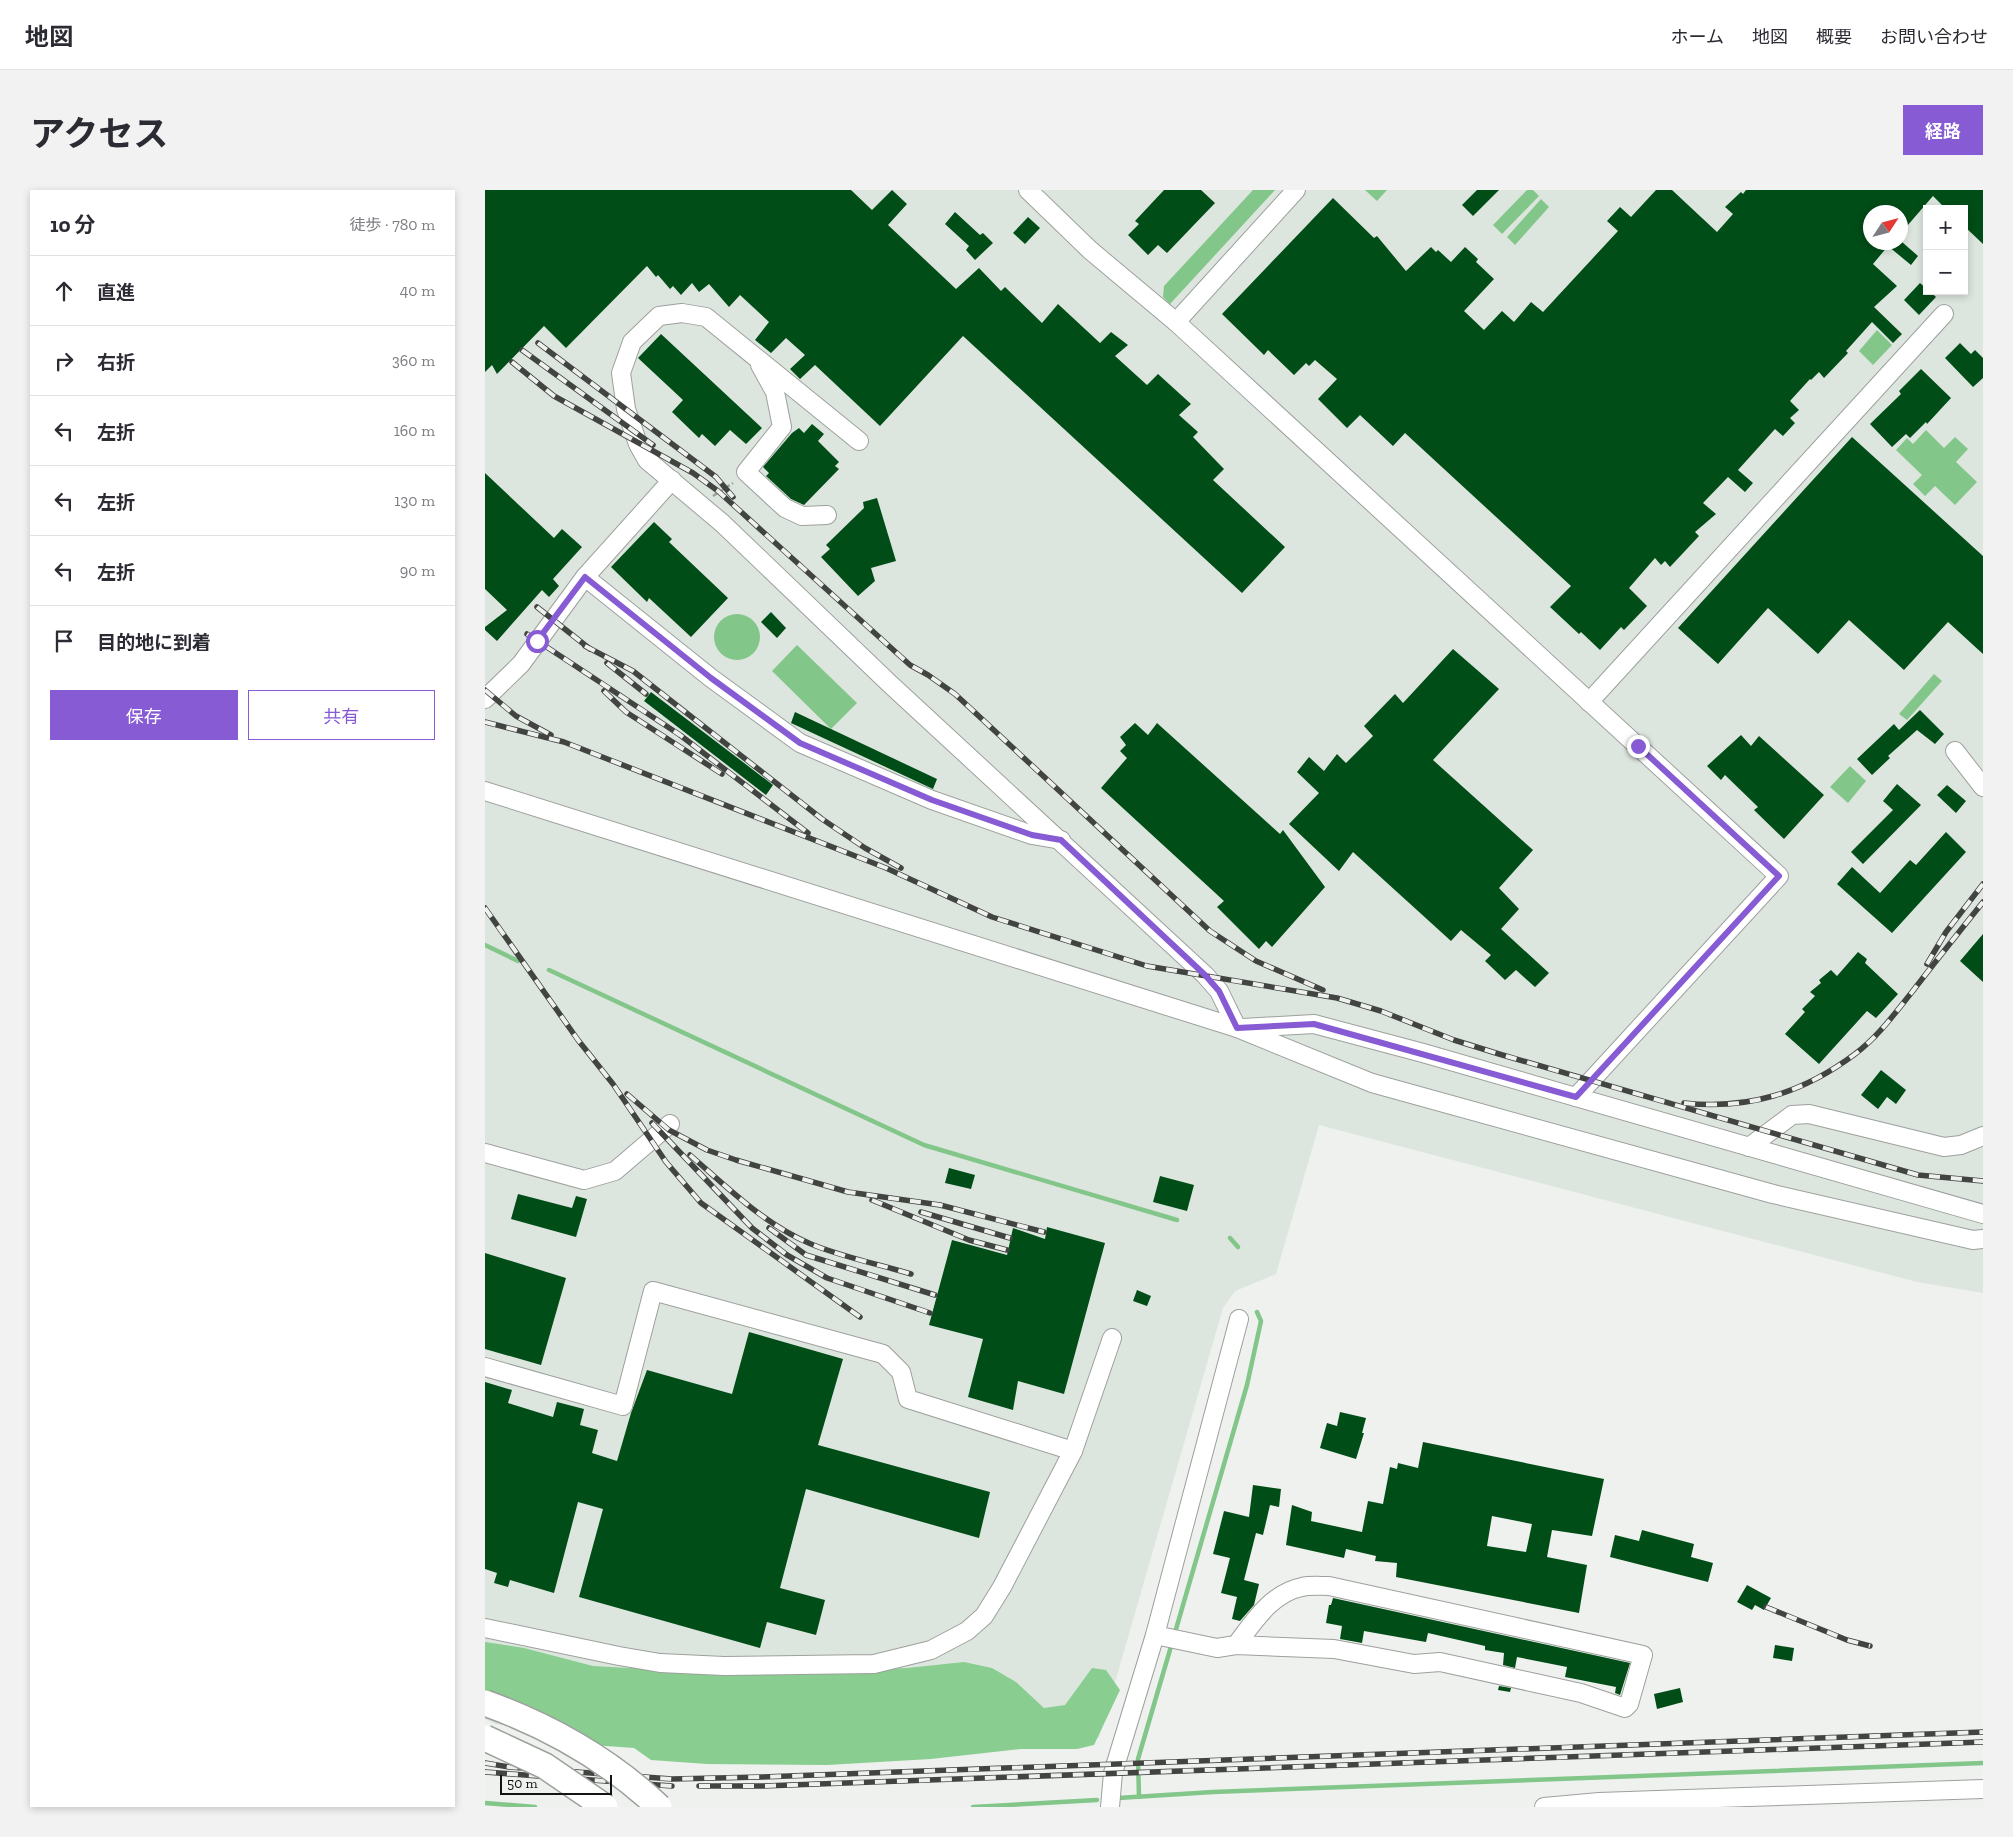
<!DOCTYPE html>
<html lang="ja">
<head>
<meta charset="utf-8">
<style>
	body { margin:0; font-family:"Zilla Slab","Noto Sans JP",serif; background:#f2f2f3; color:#2b2b33 }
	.controls { position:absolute; right:15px; top:15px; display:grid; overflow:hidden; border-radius:0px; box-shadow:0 2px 8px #0003 }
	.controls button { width:45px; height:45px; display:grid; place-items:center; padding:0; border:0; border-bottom:1px solid #e1e1e2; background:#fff; color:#2b2b33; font:25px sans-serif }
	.compass { position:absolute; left:1378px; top:15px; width:45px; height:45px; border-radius:50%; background:#fff; box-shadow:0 2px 8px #0003; rotate:54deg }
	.scale { position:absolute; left:15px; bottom:12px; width:112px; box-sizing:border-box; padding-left:5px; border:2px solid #121312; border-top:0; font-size:14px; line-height:18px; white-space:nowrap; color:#121312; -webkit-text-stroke:4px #eef1ee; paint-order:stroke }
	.stop { position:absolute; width:15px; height:15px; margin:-11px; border:4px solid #865bd4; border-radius:50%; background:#fff }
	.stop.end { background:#865bd4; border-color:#fff; box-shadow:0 1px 5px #0008 }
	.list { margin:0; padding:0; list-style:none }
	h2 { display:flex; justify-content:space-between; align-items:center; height:65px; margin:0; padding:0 20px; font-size:21px }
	h2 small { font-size:16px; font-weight:400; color:#7c7c81 }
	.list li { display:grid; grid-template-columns:32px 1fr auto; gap:15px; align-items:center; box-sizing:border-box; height:70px; padding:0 20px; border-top:1px solid #e1e1e2 }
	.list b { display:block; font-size:19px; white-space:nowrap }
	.list em { font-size:16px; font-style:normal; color:#7c7c81 }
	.actions { display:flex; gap:10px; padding:15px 20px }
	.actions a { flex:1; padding:11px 0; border:1px solid #865bd4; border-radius:0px; text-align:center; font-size:18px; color:#865bd4 }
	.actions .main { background:#865bd4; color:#fff }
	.icon { flex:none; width:28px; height:28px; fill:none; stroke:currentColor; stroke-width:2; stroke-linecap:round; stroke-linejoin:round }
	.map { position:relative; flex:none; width:1498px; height:1617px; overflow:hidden; border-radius:0px }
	header { display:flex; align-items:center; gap:30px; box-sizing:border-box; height:70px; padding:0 25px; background:#fff; border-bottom:1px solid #e1e1e2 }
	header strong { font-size:24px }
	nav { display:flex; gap:28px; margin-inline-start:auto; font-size:18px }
	.intro { display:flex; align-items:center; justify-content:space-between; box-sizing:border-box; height:120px; padding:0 30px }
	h1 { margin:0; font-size:35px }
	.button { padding:12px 22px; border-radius:0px; background:#865bd4; color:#fff; font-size:18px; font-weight:700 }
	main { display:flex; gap:30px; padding:0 30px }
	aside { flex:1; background:#fff; border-radius:0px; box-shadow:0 2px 8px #0003 }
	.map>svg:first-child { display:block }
	.built { fill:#dde6de; fill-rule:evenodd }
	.forest { fill:#8acd90 }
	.water { fill:#83c68a }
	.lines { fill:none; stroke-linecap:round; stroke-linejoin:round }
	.stream { stroke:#83c68a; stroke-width:4.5 }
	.building { fill:#004d17; fill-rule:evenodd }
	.minor-casing { stroke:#9da09d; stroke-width:20 }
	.path { stroke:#9ea19e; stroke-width:2.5; stroke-dasharray:5 2.5; stroke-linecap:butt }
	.minor { stroke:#fff; stroke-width:18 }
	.rail-casing { stroke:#424442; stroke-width:5.5 }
	.rail { stroke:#eef1ee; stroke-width:4; stroke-dasharray:11; stroke-linecap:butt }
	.highway-bridge-casing { stroke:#9da09d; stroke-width:28; stroke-linecap:butt }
	.highway-bridge { stroke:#fff; stroke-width:25 }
	.route { stroke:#865bd4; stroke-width:6 }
</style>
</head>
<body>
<header>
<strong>地図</strong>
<nav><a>ホーム</a><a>地図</a><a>概要</a><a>お問い合わせ</a></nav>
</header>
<div class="intro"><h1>アクセス</h1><a class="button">経路</a></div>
<main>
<aside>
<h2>10 分<small>徒歩 · 780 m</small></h2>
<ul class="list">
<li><svg class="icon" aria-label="ahead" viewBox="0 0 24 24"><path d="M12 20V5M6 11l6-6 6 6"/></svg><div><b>直進</b></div><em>40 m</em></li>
<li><svg class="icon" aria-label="right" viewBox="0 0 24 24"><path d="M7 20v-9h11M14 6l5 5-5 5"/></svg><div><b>右折</b></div><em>360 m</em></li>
<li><svg class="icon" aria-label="left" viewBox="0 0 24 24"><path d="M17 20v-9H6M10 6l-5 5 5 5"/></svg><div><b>左折</b></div><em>160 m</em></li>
<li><svg class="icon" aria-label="left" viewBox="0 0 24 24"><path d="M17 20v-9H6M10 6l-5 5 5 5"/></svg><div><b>左折</b></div><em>130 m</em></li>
<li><svg class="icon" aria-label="left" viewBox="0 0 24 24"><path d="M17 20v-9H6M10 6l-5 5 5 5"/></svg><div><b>左折</b></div><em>90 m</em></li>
<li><svg class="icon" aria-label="arrive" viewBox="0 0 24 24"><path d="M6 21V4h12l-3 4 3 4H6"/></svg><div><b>目的地に到着</b></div></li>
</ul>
<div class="actions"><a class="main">保存</a><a>共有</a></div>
</aside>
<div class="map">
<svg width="1498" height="1617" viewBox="0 0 1498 1617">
	<rect width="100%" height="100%" fill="#eef1ee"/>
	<path class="built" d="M0,0H1498V1103L1432,1092L834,935L791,1084L750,1101L738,1118L614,1548L305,1559L116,1546L10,1534L0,1529ZM1442,19H1479V101H1442ZM1386,22H1416V52H1386Z"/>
	<path class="forest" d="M0,1452L39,1458L108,1476L144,1478L295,1483L422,1478L479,1472L507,1478L531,1492L559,1518L580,1515L607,1478L621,1480L635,1500L609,1555L592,1559H536L446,1569L342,1575L222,1574L166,1570L149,1558L107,1555L0,1505Z"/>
	<g class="water">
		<path d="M768,0H790L685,114L678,107L679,96Z"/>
		<path d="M880,0H902L892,11Z"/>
		<path d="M1042,0H1048L1054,6L1017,44L1008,35Z"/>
		<path d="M1056,9L1064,17L1030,55L1022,47Z"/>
		<path d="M1392,140L1407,155L1388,175L1374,161Z"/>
		<path d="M1441,240L1459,258L1470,247L1483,259L1471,272L1492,292L1470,315L1450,296L1440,306L1428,294L1437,285L1411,260L1422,248L1428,254Z"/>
		<circle cx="252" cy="447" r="23"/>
		<path d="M312,455L372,513L346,539L287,481Z"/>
		<path d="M1449,484L1457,491L1422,530L1414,524Z"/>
		<path d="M1365,576L1381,591L1363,613L1345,597Z"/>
	</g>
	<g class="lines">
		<g class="stream">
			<path d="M0,755L33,771"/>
			<path d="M64,780L439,955L692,1030"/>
			<path d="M745,1048L753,1057"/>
			<path d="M689,1446L762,1195L776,1131L772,1122"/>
			<path d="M654,1607L653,1569L687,1453"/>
			<path d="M633,1608L728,1602L1498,1573"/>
			<path d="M0,1613L50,1617"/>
			<path d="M488,1617L612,1610"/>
		</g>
	</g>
	<g class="building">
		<path d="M0,0H366L387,20L407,0L422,14L403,35L471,99L494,78L516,101L520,97L557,133L573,114L615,153L626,142L643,155L630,166L662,195L673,184L706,214L694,225L713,242L708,247L739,279L728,290L800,357L757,403L478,146L395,236L330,175L315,189L305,179L320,165L301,148L286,163L270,150L284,132L255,105L244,117L224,94L214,102L207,93L196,105L188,96L185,99L173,85L171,87L162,76L81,158L59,136L12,184L7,175L0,182Z"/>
		<path d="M679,0H716L730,13L682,63L673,55L663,65L643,45L654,34L650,31Z"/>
		<path d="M992,0H1014L988,26L977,15Z"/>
		<path d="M1171,0H1187L1232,42L1248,24L1240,17L1256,2L1258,4L1261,0H1498V54L1479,36V19H1461L1448,6L1416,43V22H1386V52H1417L1433,66L1426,75L1403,56L1388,74L1412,96L1389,117L1417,144L1408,153L1387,132L1361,161L1363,163L1339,188L1334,182L1326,190L1325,189L1305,211L1314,220L1305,228L1310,233L1298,246L1290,239L1253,280L1268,293L1260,302L1243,287L1218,313L1231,324L1210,342L1214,346L1185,377L1180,371L1176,375L1170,368L1144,398L1162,416L1139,440L1136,437L1115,460L1096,442L1094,444L1065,417L1086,396L920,243L908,256L875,225L862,238L833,209L852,189L830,170L824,176L821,173L809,185L783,160L779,165L737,124L848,8L889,48L892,46L921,81L946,57L951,62L953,60L966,72L980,57L993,69L991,72L1009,89L979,121L999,140L1017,121L1029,132L1046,112L1058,122L1133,41L1122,31L1135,17L1146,27Z"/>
		<path d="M470,22L495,45L498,43L508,53L490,70L481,60L484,56L460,34Z"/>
		<path d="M543,27L555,38L540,54L528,43Z"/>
		<path d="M1435,93L1451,107L1434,125L1419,110Z"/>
		<path d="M176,144L277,238L261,254L245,240L230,256L217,244L214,248L187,222L198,210L153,168Z"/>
		<path d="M1475,153L1486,164L1490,160L1498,168V188L1488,197L1460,168Z"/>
		<path d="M1436,179L1466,208L1442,234L1441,232L1425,248L1421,244L1407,257L1385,234L1416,204L1414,201Z"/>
		<path d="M327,234L339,244L333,251L354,272L350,276L354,279L319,315L306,309L281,286L284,283L278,277L307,243L314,238L319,243Z"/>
		<path d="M1367,247L1498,366V464L1463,432L1419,480L1364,430L1333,464L1283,418L1233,474L1193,438Z"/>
		<path d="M0,283L69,348L77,339L97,357L68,389L74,396L64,407L57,400L12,451L0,440V437L22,420L0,399Z"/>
		<path d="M392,308L411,371L386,378L390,391L373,406L336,367L345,359L341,355L379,318L378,312Z"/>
		<path d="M169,332L187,349L184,352L243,408L206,447L164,408L162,412L126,377Z"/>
		<path d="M286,422L301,438L292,448L276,432Z"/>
		<path d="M968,459L1014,499L948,570L1048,660L1014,698L1034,719L1016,739L1064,783L1050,797L1031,780L1020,790L1000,771L1006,765L976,740L966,751L868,662L854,681L804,634L834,603L812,582L824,567L839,581L852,564L861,573L888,546L879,536L910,504L918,513Z"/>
		<path d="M166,502L288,595L281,605L159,511Z"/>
		<path d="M1435,520L1459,544L1450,554L1432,540L1403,566L1405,568L1387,585L1372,569L1409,534L1414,540Z"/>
		<path d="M310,522L452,589L448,599L306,533Z"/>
		<path d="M650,533L663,545L672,533L795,644L798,640L840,697L787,757L781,751L774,759L732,717L739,711L616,598L642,568L635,561L641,555L635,547Z"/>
		<path d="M1256,545L1266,556L1274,546L1339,605L1299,649L1269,620L1273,617L1240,585L1236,590L1222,576Z"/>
		<path d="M1412,594L1436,615L1378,674L1366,662L1408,620L1398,611Z"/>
		<path d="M1462,595L1481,611L1471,623L1452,605Z"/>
		<path d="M1461,642L1481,662L1407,743L1352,694L1367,677L1395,703L1425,670L1431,675Z"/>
		<path d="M1498,744V792L1475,771Z"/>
		<path d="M1373,762L1382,769L1380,773L1413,804L1391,828L1382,821L1334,874L1300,844L1320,822L1317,819L1330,806L1325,802L1336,793L1334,790L1346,780L1352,786Z"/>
		<path d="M1396,880L1421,900L1411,914L1402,907L1393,919L1376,905Z"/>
		<path d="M464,978L490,985L486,999L460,993Z"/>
		<path d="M675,986L709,995L702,1021L668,1012Z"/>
		<path d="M33,1004L87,1018L91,1006L102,1009L91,1047L26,1029Z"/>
		<path d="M562,1037L620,1053L579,1204L533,1191L528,1220L483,1207L498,1149L444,1135L467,1050L522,1065L528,1038L560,1049Z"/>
		<path d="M0,1063L81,1088L56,1175L0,1159Z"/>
		<path d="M652,1100L666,1106L662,1116L648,1111Z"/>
		<path d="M264,1142L358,1169L333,1255L505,1302L494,1348L321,1299L295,1398L340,1410L331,1445L282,1432L275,1458L94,1407L118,1319L93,1312L69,1403L25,1390L23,1397L9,1393L12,1383L0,1379V1192L27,1200L23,1213L68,1227L72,1212L99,1219L95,1235L113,1240L107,1263L132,1271L146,1223L162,1180L247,1204Z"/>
		<path d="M855,1222L881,1228L877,1243H879L871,1269L835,1258L842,1233L852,1236Z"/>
		<path d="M938,1252L1119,1289L1107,1346L1067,1340L1062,1367L1102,1375L1094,1423L911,1387L912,1373L890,1371L891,1366L861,1359L859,1368L801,1355L807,1315L827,1322L826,1331L877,1342L883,1311L898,1314L905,1277L912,1279L913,1273L933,1278ZM1007,1326L1047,1334L1041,1362L1002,1356Z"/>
		<path d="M768,1295L796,1299L794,1317L785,1315L778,1345L771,1343L759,1390L774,1394L769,1415L755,1431L747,1429L752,1407L736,1403L745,1368L728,1364L739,1321L764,1327Z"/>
		<path d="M1157,1340L1209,1354L1206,1367L1228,1373L1223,1392L1125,1367L1130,1345L1154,1351Z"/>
		<path d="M1262,1395L1286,1408L1279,1420L1270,1415L1267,1420L1252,1412Z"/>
		<path d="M848,1408L1145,1473L1135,1505L1130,1503L1131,1497L1080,1487L1082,1477L1032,1467L1030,1478L1018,1475L1019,1463L1000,1460V1456L943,1443L941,1452L879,1441L877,1453L855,1449L857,1436L841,1433L844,1415H846Z"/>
		<path d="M1290,1455L1309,1458L1307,1471L1288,1468Z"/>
		<path d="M1014,1496L1026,1498L1025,1502L1013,1500Z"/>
		<path d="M1195,1498L1198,1512L1172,1519L1169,1504Z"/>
	</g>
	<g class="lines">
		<g class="minor-casing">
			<g id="minor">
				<path d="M543,0L605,60L691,132L1294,686L1091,907"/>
				<path d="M691,132L811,0"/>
				<path d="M275,175L290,202L297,237L261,282L300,318L317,326L342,325"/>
				<path d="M374,251L221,127L197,123L174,126L147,152L136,183L141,219L153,254L162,270L237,333L405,494L720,785L734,801L752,838"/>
				<path d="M100,387L226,488L315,553L447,610L547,645L576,650"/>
				<path d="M0,509L36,474L100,387L187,290"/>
				<path d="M1104,512L1459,124"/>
				<path d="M1470,561L1498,597"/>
				<path d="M0,601L752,838L887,893L1288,1004L1488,1050L1498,1049"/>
				<path d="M758,838L829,834L938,863L1498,1024"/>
				<path d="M1264,957L1307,925L1324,924L1459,957L1476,955L1498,946"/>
				<path d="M0,963L99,990L130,981L185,934"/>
				<path d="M0,1177L138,1216L168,1101L398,1164L416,1182L423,1209L588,1261"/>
				<path d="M0,1438L134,1466L175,1473L239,1476L389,1474L446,1460L482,1441L499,1426L517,1397L588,1261L627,1148"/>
				<path d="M670,1445L732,1458L751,1455C768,1433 786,1403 817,1397C825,1395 835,1396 844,1396L1158,1465L1144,1514L1140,1518L1096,1503L955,1472L929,1474L849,1459L751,1455"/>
				<path d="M625,1617L628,1583L670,1445L754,1129"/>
				<path d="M1059,1617L1114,1612L1498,1599"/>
			</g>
		</g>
		<path class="path" d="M228,306L248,293"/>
		<use href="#minor" class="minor"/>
		<g class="rail-casing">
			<g id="rail">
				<path d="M53,153L231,287L248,307"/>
				<path d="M37,160L168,255"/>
				<path d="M27,172L69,206L208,283L233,301L425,475L443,485L470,504L725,741L771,771L838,800"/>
				<path d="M52,417L105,459"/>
				<path d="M42,444L195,545L323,643"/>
				<path d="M100,456L148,481L337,629L380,658L416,678"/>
				<path d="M122,473L161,504"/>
				<path d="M0,500L31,526L66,545"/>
				<path d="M119,501L141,522L237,584"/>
				<path d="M0,532L79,552L401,678L507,727L662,776L852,808L896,821L969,850L1014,864L1433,985L1498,991"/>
				<path d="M0,718L93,850L128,894L181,972L216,1013L375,1127"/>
				<path d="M1442,774L1461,742L1498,694"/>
				<path d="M142,904L184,940L222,960L251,970L363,1002L455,1015L559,1042"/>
				<path d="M1199,913C1263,920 1318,903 1370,864C1393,847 1410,823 1427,802C1450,772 1474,742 1498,712"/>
				<path d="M167,933L267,1038L302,1065L342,1088L445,1123"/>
				<path d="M205,965C242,997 280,1035 326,1054C357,1067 393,1074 426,1084"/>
				<path d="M387,1010L484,1050L522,1060"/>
				<path d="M436,1022L525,1048"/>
				<path d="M284,1038L321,1065L450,1105"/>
				<path d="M1281,1417L1362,1450L1385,1456"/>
				<path d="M0,1573L24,1577L187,1589L277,1587L1498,1542"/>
				<path d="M0,1582L187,1596"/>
				<path d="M214,1596H278L1498,1552"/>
			</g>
		</g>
		<use href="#rail" class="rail"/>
		<g class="highway-bridge-casing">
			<g id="highway-bridge">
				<path d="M0,1513C64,1536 124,1570 174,1617"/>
				<path d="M0,1548L60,1576L120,1617"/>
			</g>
		</g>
		<use href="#highway-bridge" class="highway-bridge"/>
	</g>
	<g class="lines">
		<path class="route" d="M52,451L100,387L226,488L315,553L447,610L547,645L576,650L720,785L734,801L752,838L829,834L1091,907L1294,686L1153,556"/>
	</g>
</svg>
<div class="controls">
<button>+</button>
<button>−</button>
</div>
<svg class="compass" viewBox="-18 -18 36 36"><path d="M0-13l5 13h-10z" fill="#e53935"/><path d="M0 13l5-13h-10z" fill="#7c7c81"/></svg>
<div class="scale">50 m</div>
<div class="stop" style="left:52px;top:451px"></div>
<div class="stop end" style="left:1153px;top:556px"></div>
</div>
</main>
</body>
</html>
